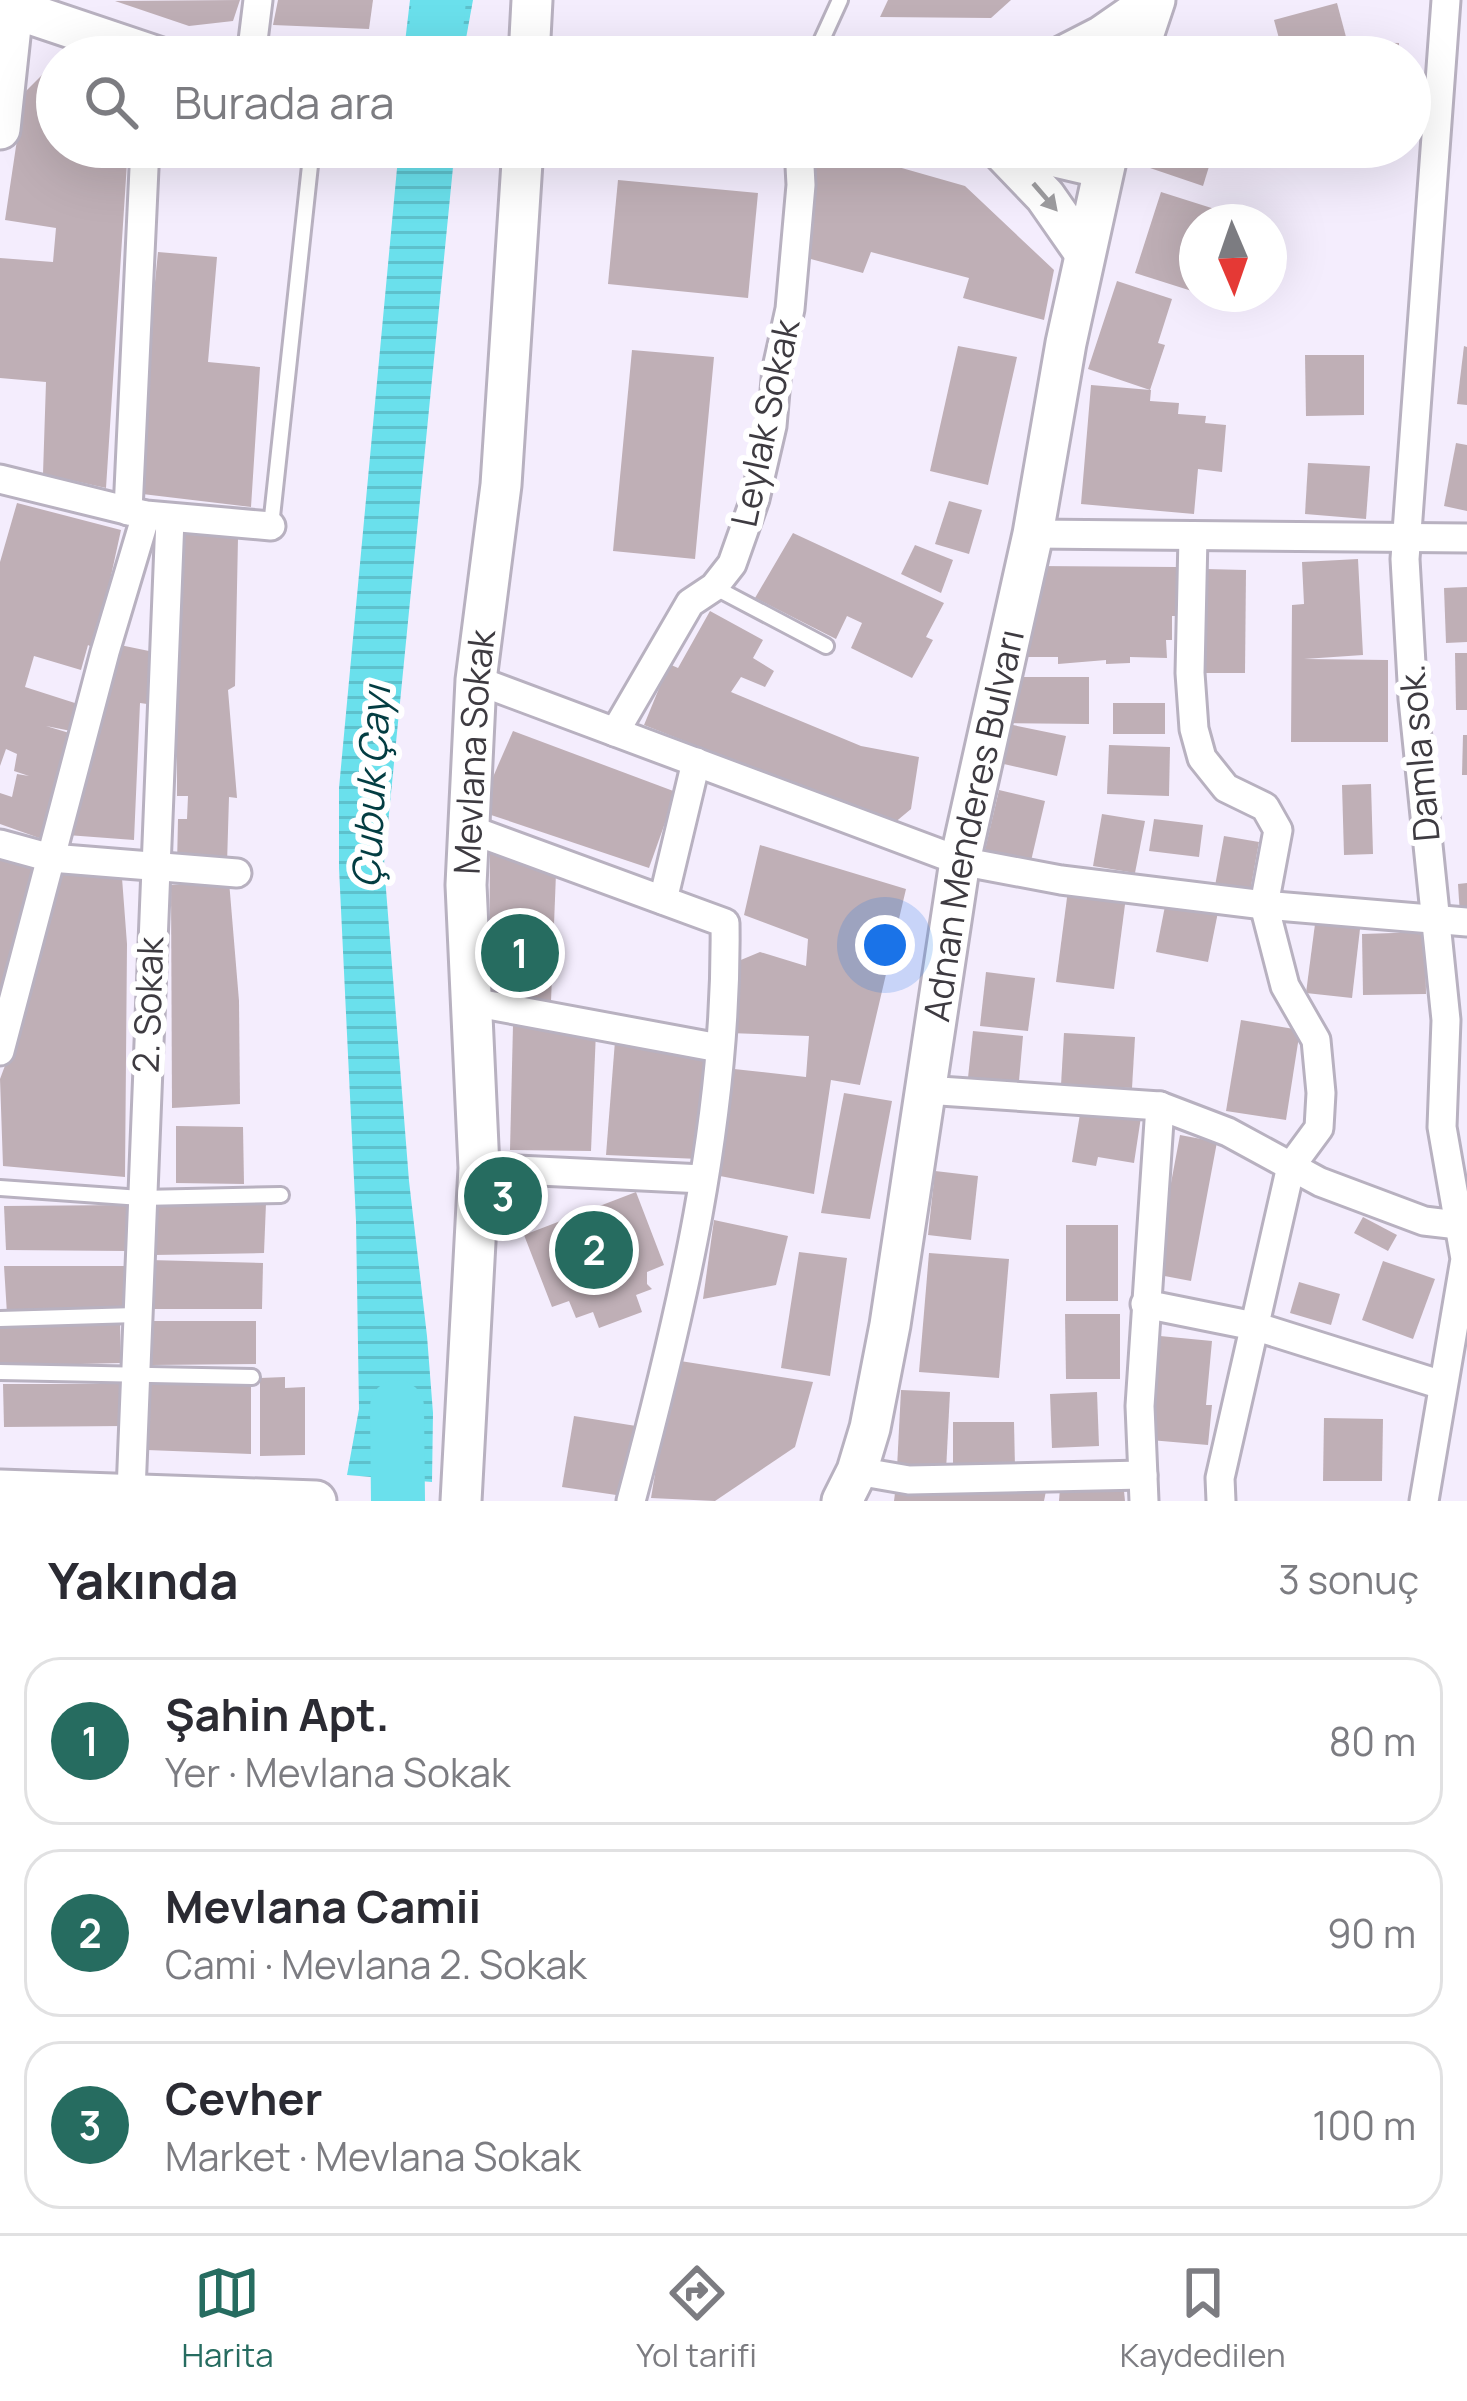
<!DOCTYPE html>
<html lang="tr">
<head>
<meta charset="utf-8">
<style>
	body { margin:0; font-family:Manrope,sans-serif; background:#f2f2f3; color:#2b2b33 }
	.compass { position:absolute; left:1179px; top:204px; width:108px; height:108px; border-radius:50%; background:#fff; box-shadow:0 12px 48px #0002; rotate:178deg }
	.you { position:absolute; left:885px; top:945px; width:42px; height:42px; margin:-30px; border:9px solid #fff; border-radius:50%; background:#1a73e8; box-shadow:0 0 0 18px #1a73e833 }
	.badge { display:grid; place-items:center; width:78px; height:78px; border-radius:50%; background:#266c60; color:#fff; font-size:39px; font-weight:700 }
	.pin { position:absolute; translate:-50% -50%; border:6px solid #fff; box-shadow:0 3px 12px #0006 }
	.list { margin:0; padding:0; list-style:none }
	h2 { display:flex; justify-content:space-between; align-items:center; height:156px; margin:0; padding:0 48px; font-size:51px }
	h2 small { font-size:39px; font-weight:400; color:#7c7c81 }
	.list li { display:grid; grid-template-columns:78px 1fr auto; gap:36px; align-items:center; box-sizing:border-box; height:168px; margin:0 24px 24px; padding:0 24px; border:3px solid #e1e1e2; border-radius:36px }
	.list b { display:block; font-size:45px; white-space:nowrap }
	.list p { margin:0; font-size:39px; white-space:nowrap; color:#7c7c81 }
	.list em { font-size:39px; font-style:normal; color:#7c7c81 }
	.icon { flex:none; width:66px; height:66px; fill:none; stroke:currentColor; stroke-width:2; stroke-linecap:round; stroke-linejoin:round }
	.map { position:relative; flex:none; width:1467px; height:1501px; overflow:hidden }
	.search { position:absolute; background:#fff; box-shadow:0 12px 48px #0002; left:36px; right:36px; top:36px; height:132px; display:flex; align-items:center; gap:30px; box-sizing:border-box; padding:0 42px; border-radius:66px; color:#7c7c81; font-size:45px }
	.sheet { height:732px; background:#fff }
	nav { display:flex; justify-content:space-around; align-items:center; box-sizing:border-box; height:168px; border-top:3px solid #e1e1e2; background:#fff; font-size:33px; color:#7c7c81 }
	nav a { display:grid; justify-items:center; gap:6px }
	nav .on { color:#266c60 }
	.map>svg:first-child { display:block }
	.water { fill:url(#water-rules) }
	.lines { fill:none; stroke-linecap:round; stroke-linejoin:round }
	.river { stroke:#6ae0ec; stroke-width:54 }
	.building { fill:#bfafb6 }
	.lane-casing { stroke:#b8b1c0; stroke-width:20 }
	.street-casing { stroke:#b8b1c0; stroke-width:33 }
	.secondary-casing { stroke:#b8b1c0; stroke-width:45 }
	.lane { stroke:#fff; stroke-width:14 }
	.street { stroke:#fff; stroke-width:27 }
	.secondary { stroke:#fff; stroke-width:39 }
	.oneway { fill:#9e9da0 }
	.labels { text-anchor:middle; stroke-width:12; stroke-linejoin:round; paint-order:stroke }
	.street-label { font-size:36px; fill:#3e3b41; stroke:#fff }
	.water-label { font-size:39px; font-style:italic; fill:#033d42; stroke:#fff }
</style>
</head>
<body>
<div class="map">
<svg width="1467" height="1501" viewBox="0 0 1467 1501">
	<defs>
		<pattern id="water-rules" width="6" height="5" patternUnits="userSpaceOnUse" patternTransform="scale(3)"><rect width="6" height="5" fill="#6ae0ec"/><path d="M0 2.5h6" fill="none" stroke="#5dc1cc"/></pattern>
	</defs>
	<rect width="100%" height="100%" fill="#f4edfd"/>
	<g class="water">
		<path d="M410,0H473L465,44L404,51Z"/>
		<path d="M399,147H455L384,864L409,1181L427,1336L433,1413L432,1482L347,1475L359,1409L356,1221L339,868V788Z"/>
	</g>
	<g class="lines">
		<g class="river">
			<path d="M433,57L439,0"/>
			<path d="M397,1407L398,1501"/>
		</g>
	</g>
	<g class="building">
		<path d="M240,0L233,21L189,26L115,1Z"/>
		<path d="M278,0H373L369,29L273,25Z"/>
		<path d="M888,0H1011L991,18L880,17Z"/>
		<path d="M1337,3L1350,52L1331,57H1284L1274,20Z"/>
		<path d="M1361,42L1399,43V57H1360Z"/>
		<path d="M49,68L57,70V147H128L106,488L43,474L46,382L0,378V258L53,262L56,228L5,220L24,93Z"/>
		<path d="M168,147H227L224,163L167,156Z"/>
		<path d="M815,147H828L965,186L1054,270L1044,320L963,298L969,278L871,252L863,273L807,258Z"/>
		<path d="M1156,147H1215L1203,186L1150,168Z"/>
		<path d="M618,180L758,193L748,298L608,284Z"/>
		<path d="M1161,192L1221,211L1217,222H1197L1195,292L1135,273Z"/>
		<path d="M158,252L217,257L208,362L260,367L251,507L134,493Z"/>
		<path d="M1117,281L1172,299L1158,343L1165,345L1150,390L1088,369Z"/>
		<path d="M1218,294H1254L1251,306L1217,299Z"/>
		<path d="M958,346L1017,357L988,485L930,471Z"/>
		<path d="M1464,346L1467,347V405L1457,404Z"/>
		<path d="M632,350L714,357L695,559L613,551Z"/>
		<path d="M1305,355H1364V415L1306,416Z"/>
		<path d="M1091,385L1151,390L1150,401L1179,403L1178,414L1206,416L1205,423L1226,425L1222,472L1198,469L1194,514L1081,504Z"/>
		<path d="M1456,443L1467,445V511L1444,506Z"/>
		<path d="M1308,463L1370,466L1366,519L1305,514Z"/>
		<path d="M949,501L982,510L969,554L935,544Z"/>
		<path d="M17,503L121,530L95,649L88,645L81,670L34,656L25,687L78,704L71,731L46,726L76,735L55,812L49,809L42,839L0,824V793L12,797L17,774L29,776L14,771L17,754L6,749L0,766V562Z"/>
		<path d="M793,533L944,603L926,637L933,640L912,678L851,648L862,623L847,616L836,639L755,598Z"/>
		<path d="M177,534L238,538L235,686L228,690L237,798L229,797L227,864L177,865L178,819H187L188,796H177Z"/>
		<path d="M915,545L953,560L941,593L901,574Z"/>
		<path d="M1358,559L1363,655L1304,659L1388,660V742H1291L1292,605L1304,604L1302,562Z"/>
		<path d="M1036,566L1176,567L1179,616H1172V640H1166L1167,658L1130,657V663L1106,664V660L1058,664V657H1023Z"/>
		<path d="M1205,569L1246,570L1245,673H1204Z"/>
		<path d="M1467,587V642L1446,643L1444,588Z"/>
		<path d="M710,611L763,640L753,658L774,671L765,687L741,677L731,692L861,746L919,757L911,809L893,824L644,725L669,664L678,668Z"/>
		<path d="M120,645L149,651L147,704L140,703L134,840L67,835Z"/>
		<path d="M1455,653H1467V710H1456Z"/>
		<path d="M1003,677H1089V724L1003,723L1066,736L1057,776L995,762Z"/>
		<rect x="1113" y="703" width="52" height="31"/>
		<path d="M513,731L676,792L649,868L491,815L493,777Z"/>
		<path d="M1463,735H1467V775H1462Z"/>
		<path d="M1109,745L1170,747L1169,796L1107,794Z"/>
		<path d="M1371,784L1373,854L1344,855L1342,785Z"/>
		<path d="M999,790L1045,801L1031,861L985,850Z"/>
		<path d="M1102,814L1145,821L1135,873L1093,866Z"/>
		<path d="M1154,819L1203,825L1199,857L1149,851Z"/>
		<path d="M1224,836L1259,842L1250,892L1215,886Z"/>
		<path d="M760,845L906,889L860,1085L831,1080L814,1194L720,1176L734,1069L806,1077L809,1036L729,1033L736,962L760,952L806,966L808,939L744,915Z"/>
		<path d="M490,847L556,873L551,1001L489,996Z"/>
		<path d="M0,860L42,872L0,1013Z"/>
		<path d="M57,872L122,878L127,944L125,1177L3,1166L0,1079L16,1036Z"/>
		<path d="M229,881L239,1001L240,1104L172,1108L171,885Z"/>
		<path d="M1467,883V915H1460L1458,884Z"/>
		<path d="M1068,890L1126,897L1114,989L1056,982Z"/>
		<path d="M1166,901L1218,912L1208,962L1156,952Z"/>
		<path d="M1315,924L1360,929L1352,998L1306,993Z"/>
		<path d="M1425,932L1426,994L1363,995L1362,934Z"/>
		<path d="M986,972L1035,978L1028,1031L980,1026Z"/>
		<path d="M1241,1020L1300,1030L1286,1120L1226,1111Z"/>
		<path d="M513,1025L596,1031L591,1151L510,1150Z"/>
		<path d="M973,1031L1023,1036L1018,1092L967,1087Z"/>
		<path d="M1064,1033L1135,1037L1132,1088L1061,1085Z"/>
		<path d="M615,1041L712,1051L699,1159L606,1155Z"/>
		<path d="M844,1093L892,1101L870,1219L821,1213Z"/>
		<path d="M1081,1108L1141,1117L1134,1163L1098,1157L1096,1166L1072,1162Z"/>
		<path d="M176,1126L243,1127L244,1184L176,1183Z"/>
		<path d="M1180,1135L1217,1142L1191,1281L1154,1274Z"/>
		<path d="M935,1171L978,1176L971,1240L928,1235Z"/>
		<path d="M636,1192L664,1265L647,1272V1284L652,1289L636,1295L642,1312L599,1328L593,1312L576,1318L569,1301L552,1307L524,1235Z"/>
		<path d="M197,1203H266L264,1253L154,1255L155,1205Z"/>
		<path d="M127,1205V1251L6,1250L4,1206Z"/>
		<path d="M1363,1217L1397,1235L1388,1251L1354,1233Z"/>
		<path d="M714,1220L788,1236L776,1285L703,1299Z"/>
		<rect x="1066" y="1225" width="52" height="76"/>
		<path d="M799,1252L847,1258L830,1376L781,1368Z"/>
		<path d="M929,1253L1009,1259L999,1378L919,1372Z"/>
		<path d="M149,1260L263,1263L262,1309H151Z"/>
		<path d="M1383,1261L1435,1279L1413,1339L1362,1320Z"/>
		<path d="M4,1266H125V1311L7,1314Z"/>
		<path d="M1299,1282L1340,1294L1331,1325L1290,1313Z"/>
		<path d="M1065,1314H1120V1379H1066Z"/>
		<path d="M151,1321H256V1364L152,1365Z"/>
		<path d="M120,1323L121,1363L0,1366V1327Z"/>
		<path d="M1160,1336L1212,1341L1206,1405H1212L1208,1445L1150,1440Z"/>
		<path d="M674,1360L813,1382L795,1447L715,1501L651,1498Z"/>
		<path d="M285,1377V1388L305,1387V1455L260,1456V1378Z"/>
		<path d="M147,1381L251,1384V1454L147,1450Z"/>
		<path d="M3,1384H124V1426L4,1427Z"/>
		<path d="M901,1390L950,1392L946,1471L897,1468Z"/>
		<path d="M1097,1392L1099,1446L1052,1448L1050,1394Z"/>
		<path d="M574,1416L636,1426L623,1496L562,1487Z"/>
		<path d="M1324,1418L1383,1419L1382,1481H1323Z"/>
		<path d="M953,1422H1014L1015,1468L953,1467Z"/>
		<path d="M1060,1488L1124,1491L1125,1501H1059Z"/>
		<path d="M1046,1491L1044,1501H894L895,1493Z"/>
	</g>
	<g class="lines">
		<g class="lane-casing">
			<g id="lane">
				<path d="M814,57L840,0"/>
				<path d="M271,526L312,147"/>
				<path d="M714,587L826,646"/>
				<path d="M0,1188L141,1198L281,1195"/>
				<path d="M0,1319L136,1315"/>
				<path d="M0,1372L252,1377"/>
			</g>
		</g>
		<g class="street-casing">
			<g id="street">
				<path d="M251,57L258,0"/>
				<path d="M0,479L146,515L271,526"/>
				<path d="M128,511L145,147"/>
				<path d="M1033,534L1467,538"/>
				<path d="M1193,536L1190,673L1194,729L1202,758L1226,788L1265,807L1278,830L1264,905L1285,986L1316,1040L1321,1093L1319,1128L1291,1166L1220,1478L1221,1501"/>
				<path d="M476,680L960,861L1061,880L1264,905L1467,922"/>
				<path d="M615,732L690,603L714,587L732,564L755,499L772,426L777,368L790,309L801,185L799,147"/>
				<path d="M469,829L725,923C728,1118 681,1314 631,1501"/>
				<path d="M0,844L51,858L237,873"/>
				<path d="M663,900L696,762"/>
				<path d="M472,1002L719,1048"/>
				<path d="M0,1051L105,652L146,515"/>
				<path d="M925,1090L1160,1106L1228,1132L1320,1182L1424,1221L1467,1226"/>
				<path d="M479,1168L703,1179"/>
				<path d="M1145,1304L1254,1326L1442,1385"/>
				<path d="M857,1471L909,1480L1143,1475"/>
				<path d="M131,1492L170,519"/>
				<path d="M1144,1501L1140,1406L1160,1106"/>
				<path d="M1424,1501L1465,1259L1442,1127L1446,1020L1413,699L1405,559L1446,0"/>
			</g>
		</g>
		<g class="secondary-casing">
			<g id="secondary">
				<path d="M0,4L158,57"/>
				<path d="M529,57L532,0"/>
				<path d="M1061,57L1102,36L1154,0"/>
				<path d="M1136,57L1155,0"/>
				<path d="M0,129L13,8"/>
				<path d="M998,147L1045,196L1084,252"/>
				<path d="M1013,147L1103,168"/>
				<path d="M0,1490L316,1501"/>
				<path id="s1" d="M461,1501L479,1168L466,885L476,680L501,485L523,147"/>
				<path id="s2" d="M842,1501L857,1471L870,1428L890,1325L960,861L1033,534L1066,343L1109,147"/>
			</g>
		</g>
		<use href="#lane" class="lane"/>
		<use href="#street" class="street"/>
		<use href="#secondary" class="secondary"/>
	</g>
	<defs><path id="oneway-solid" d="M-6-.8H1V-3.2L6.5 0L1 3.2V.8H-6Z" transform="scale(3)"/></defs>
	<use class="oneway" href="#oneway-solid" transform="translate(1045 197) rotate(49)"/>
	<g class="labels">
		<g class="street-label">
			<text transform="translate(765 423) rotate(-78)" y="13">Leylak Sokak</text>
			<text dy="13" stroke="none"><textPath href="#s1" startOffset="750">Mevlana Sokak</textPath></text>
			<text transform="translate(1419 753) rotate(-95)" y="13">Damla sok.</text>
			<text dy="13" stroke="none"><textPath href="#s2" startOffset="690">Adnan Menderes Bulvarı</textPath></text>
			<text transform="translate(148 1005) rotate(-88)" y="13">2. Sokak</text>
		</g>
		<g class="water-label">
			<text transform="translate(371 787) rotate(-87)" y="14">Çubuk Çayı</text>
		</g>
	</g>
</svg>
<svg class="compass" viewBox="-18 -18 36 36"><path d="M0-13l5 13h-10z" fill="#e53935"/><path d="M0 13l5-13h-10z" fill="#7c7c81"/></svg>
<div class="you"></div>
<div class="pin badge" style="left:520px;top:953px">1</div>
<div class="pin badge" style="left:594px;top:1250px">2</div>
<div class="pin badge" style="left:503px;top:1196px">3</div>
<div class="search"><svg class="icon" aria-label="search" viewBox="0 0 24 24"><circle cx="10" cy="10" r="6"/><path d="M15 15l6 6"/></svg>Burada ara</div>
</div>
<section class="sheet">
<h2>Yakında<small>3 sonuç</small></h2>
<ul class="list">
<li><span class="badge">1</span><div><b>Şahin Apt.</b><p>Yer · Mevlana Sokak</p></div><em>80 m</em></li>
<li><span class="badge">2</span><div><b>Mevlana Camii</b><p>Cami · Mevlana 2. Sokak</p></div><em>90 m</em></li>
<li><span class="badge">3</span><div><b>Cevher</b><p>Market · Mevlana Sokak</p></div><em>100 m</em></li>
</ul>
</section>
<nav>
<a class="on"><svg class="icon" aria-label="map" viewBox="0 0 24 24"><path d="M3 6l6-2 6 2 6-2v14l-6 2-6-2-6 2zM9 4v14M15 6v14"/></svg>Harita</a>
<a><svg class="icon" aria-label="directions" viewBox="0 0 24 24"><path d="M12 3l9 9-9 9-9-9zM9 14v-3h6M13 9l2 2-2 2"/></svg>Yol tarifi</a>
<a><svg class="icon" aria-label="saved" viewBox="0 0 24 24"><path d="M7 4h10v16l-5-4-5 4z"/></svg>Kaydedilen</a>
</nav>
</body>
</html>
